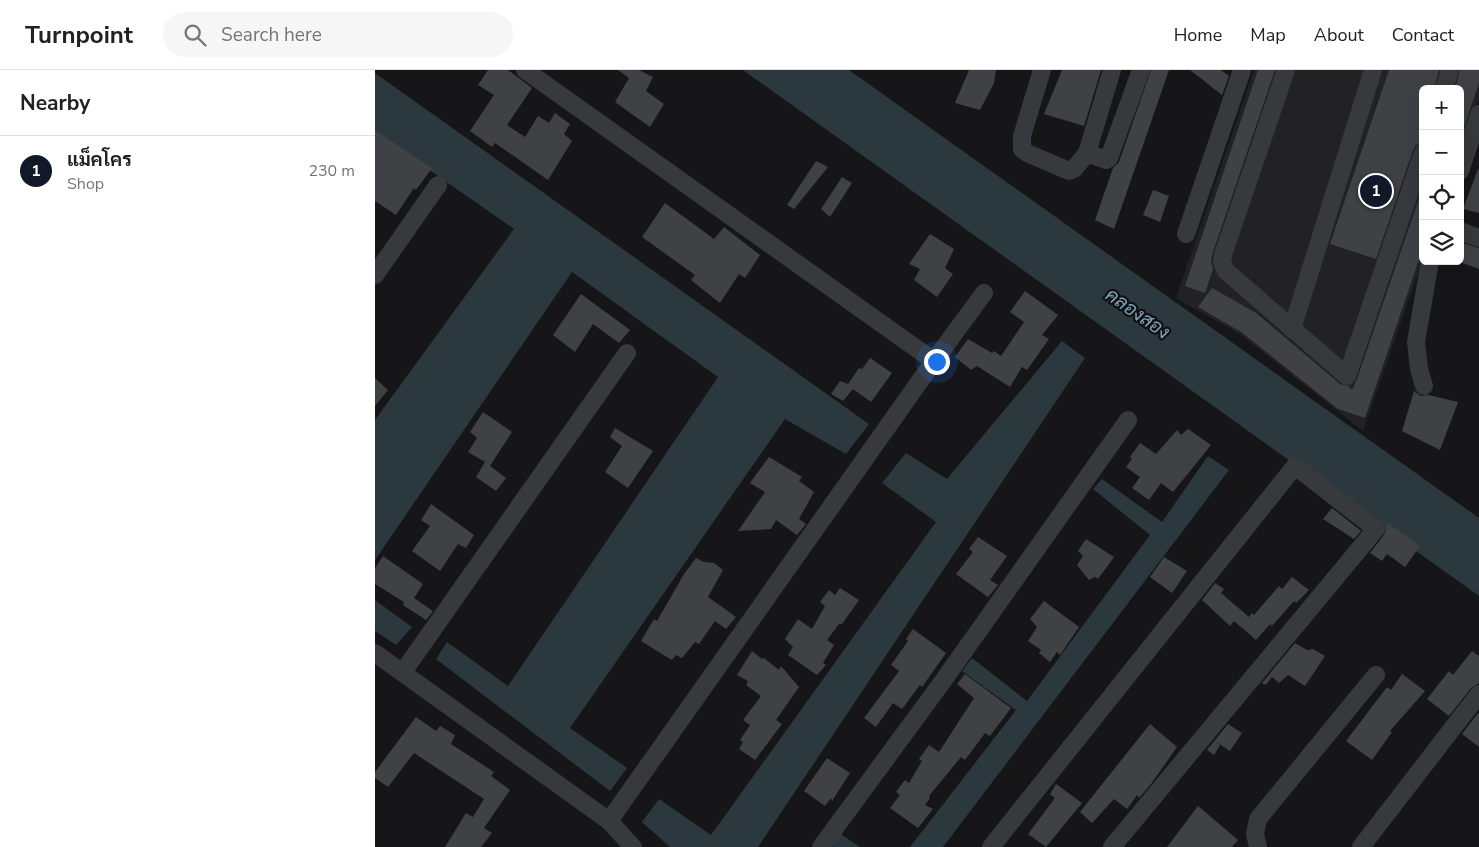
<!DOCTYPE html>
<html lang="en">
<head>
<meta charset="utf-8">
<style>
	body { margin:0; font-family:"Nunito Sans",Sarabun,sans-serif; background:#f6f6f6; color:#202124 }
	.controls { position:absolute; right:15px; top:15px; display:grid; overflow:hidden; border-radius:8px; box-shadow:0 5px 20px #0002 }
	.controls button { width:45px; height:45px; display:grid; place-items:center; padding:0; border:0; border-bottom:1px solid #e0e0e0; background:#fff; color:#202124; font:25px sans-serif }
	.you { position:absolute; left:561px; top:291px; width:18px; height:18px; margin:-12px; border:4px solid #fff; border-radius:50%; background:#1a73e8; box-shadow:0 0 0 8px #1a73e833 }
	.badge { display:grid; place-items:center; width:32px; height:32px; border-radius:50%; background:#111827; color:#fff; font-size:16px; font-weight:700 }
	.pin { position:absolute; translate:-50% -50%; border:2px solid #fff; box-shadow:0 1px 5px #0006 }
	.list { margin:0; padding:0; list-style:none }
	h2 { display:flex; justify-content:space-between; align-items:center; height:65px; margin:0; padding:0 20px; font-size:21px }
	h2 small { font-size:16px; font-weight:400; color:#757577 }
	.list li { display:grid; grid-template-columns:32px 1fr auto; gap:15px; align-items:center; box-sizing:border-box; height:70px; padding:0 20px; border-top:1px solid #e0e0e0 }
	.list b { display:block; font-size:19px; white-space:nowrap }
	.list p { margin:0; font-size:16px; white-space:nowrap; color:#757577 }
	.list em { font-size:16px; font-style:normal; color:#757577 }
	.icon { flex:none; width:28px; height:28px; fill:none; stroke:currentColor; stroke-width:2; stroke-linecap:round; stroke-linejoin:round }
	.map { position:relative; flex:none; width:1104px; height:777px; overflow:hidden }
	header { display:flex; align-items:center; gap:30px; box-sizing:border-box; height:70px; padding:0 25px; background:#fff; border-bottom:1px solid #e0e0e0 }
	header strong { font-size:24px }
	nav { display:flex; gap:28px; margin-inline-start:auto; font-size:18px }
	.search { width:350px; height:45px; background:#f6f6f6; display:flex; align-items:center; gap:12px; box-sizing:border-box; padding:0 18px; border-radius:28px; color:#757577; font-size:19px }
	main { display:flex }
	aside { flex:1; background:#fff }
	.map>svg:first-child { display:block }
	.built { fill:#222225 }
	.water { fill:#2b383d }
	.building { fill:#404145 }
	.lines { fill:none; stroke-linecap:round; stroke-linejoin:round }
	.minor { stroke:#37393d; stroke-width:18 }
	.labels { text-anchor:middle; stroke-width:4.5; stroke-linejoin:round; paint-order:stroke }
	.water-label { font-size:19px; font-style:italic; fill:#7ca4b6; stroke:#111113 }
</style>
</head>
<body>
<header>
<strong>Turnpoint</strong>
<div class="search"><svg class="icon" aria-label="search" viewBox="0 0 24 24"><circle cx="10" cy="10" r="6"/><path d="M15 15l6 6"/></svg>Search here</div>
<nav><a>Home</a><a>Map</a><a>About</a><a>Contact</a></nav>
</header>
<main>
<aside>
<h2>Nearby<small></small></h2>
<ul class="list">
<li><span class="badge">1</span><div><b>แม็คโคร</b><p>Shop</p></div><em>230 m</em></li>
</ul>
</aside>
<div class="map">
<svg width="1104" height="777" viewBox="0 0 1104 777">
	<rect width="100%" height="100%" fill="#161618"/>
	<path class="built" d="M879,0H1104V27L1085,81V19H1048V189L988,361L866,265L801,228Z"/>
	<g class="water">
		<path d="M368,0H474L1104,448V526Z"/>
		<path d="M0,3L494,354L471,384L410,349L195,658L252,698L235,721L61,589L72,572L133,616L343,307L197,202L0,490V350L139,159L0,62Z"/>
		<path d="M687,271L710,288L383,777H295L267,752L284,729L336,765L561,452L507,413L531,383L572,409Z"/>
		<path d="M833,386L854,400L568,777H535L641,640L587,601L597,588L652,631L775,465L718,419L727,409L787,452Z"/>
		<path d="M0,530L37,557L21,575L0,561Z"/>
		<path d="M463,762L485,777H459L454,774Z"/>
	</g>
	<g class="building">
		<path d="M113,0H133L157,18L132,55L150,67L163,46L174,53L180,43L195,54L189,64L197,71L173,110L120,73L117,77L95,61L119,25L103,15Z"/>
		<path d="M243,0H264L278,7L271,21L289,34L275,57L240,32L254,8Z"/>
		<path d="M594,0H621L619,13L605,40L580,33Z"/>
		<path d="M687,0H726L709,56L669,44Z"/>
		<path d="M776,0H794L739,159L720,150L738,98L744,92Z"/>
		<path d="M815,0H846L854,6L847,25Z"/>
		<path d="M883,0H900L838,182L836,191L838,199L830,223L810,216Z"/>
		<path d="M1014,0H1064L1059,19H1048V73L1041,75L1038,80L1001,189L955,174Z"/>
		<path d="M1085,0H1104V13L1087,63L1085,62V19H1080Z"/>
		<path d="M0,60L57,98L41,120L39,118L21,145L0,131Z"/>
		<path d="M441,91L453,97L419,139L412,135Z"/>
		<path d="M1103,99L1104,100V143L1088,139Z"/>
		<path d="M467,107L477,113L455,147L446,139Z"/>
		<path d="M1048,117V178L990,348L963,339L866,262L823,237L837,218L881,243L965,314L973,316L977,320L982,309Z"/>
		<path d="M778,120L794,126L785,152L768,145Z"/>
		<path d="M290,133L339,169L349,157L385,185L370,208L364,204L345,233L316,210L320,205L267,167Z"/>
		<path d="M555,164L579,179L570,198L578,204L562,227L539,210L545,199L534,194Z"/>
		<path d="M1085,172L1104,178V199L1085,192Z"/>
		<path d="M650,221L683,245L667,265L674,269L652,300L647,297L635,317L602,296L596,300L580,287L593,269L617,283L619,281L626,286L649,252L635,242Z"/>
		<path d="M206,224L255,260L244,273L218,254L200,282L178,265Z"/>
		<path d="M495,288L517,303L496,332L478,319L468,331L456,324L465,311L473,314L484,298L487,299Z"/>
		<path d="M0,308L13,320L0,336Z"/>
		<path d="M1039,321L1046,326L1054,325L1083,332L1065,380L1027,361Z"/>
		<path d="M108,342L137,362L115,396L111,393L131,408L121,421L101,407L110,392L93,382L102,368L95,362Z"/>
		<path d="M240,358L278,381L253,418L230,402L247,376L235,367Z"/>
		<path d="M813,359L836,375L798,422L786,413L774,430L757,418L765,407L751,397L757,389L755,387L765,373L781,384L802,360L806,365Z"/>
		<path d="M394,387L427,407L424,411L439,422L424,449L431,454L422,465L401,450L396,459L363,461L390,422L375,413Z"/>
		<path d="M56,434L99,465L91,478L83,474L65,501L37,481L55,456L46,450Z"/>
		<path d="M957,438L986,461L979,469L948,449Z"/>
		<path d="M1013,453L1045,476L1030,497L1012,484L1007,491L995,483L1009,465Z"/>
		<path d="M603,467L632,486L615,510L623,515L613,527L581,504L598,482L594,479Z"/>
		<path d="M711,469L739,487L723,509L720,507L714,510L702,495L708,486L703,481Z"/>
		<path d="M8,486L48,514L39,528L58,541L51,550L28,535L29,532L0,514V498Z"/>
		<path d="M789,487L812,501L797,523L775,507Z"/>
		<path d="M321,488L329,492L339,493L348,500L333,527L361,547L351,559L340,551L324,574L320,572L307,588L301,585L297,590L266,571L279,549L282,551L309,504Z"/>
		<path d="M917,507L934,520L921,533L919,531L897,556L895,554L881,570L859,551L855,556L827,530L840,513L849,519L846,523L874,547L877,543L879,545L904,516L907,519Z"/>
		<path d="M465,518L484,530L467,554H464L452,570L459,575L448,593L451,595L442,605L413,585L418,577L410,569L423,549L437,559L450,536L445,532L454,520L460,525Z"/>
		<path d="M669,531L704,557L685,585L682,582L675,592L664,583L666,580L653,571L662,557L655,549Z"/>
		<path d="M538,559L571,583L547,617L545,615L527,639L518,633L501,657L489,648L524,601L516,595L533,571L531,569Z"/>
		<path d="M920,573L932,580L938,579L950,586L930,616L913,605L904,613L897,607L891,615L887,613Z"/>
		<path d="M377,581L387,589L389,588L404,600L406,596L424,617L401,650L407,654L380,690L364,679L368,672L365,670L375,655L368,650L386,626L371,615L373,611L362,605Z"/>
		<path d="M1097,581L1104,586V613L1096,618L1074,646L1052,629L1074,601L1078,605Z"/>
		<path d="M590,604L636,638L615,666L610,663L590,690L586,687L554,726L555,728L550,735L558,739L543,758L515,738L525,725L521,722L530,710L534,713L547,691L544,689L554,675L564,682L599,628L582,614Z"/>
		<path d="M1027,604L1050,621L1015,661L1017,662L997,690L971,671L1012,617L1016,620Z"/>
		<path d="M1103,643L1104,644V677L1087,664Z"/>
		<path d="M41,647L61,661L65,656L80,665L76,674L119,702L116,706L135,720L109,758L117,763L106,777H70L91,743L98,747L109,729L39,683L13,717L0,708V702Z"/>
		<path d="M775,654L802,677L776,714L764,728L762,725L752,739L739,729L717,753L705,742Z"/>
		<path d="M853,654L867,663L855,681L840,671L845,675L839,685L832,680Z"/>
		<path d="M452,688L475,703L457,731L456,728L450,736L429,721Z"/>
		<path d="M681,714L707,733L671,777L653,764L680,728L675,724Z"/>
		<path d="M823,736L863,770L857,777H792Z"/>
	</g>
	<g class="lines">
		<g class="minor">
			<path d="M150,0L559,291"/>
			<path d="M667,0L647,66V79L652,83L694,101L699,99L712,83"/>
			<path d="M737,0L712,83L731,90L734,88L766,0"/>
			<path d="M911,0L848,185L847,192L851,201L972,306L1048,83"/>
			<path d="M1069,19L1075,0"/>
			<path d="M1085,101L1104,44"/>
			<path d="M1085,161L1104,168"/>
			<path d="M811,164L867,0"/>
			<path d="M0,205L63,115"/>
			<path d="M917,259L998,0"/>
			<path d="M1049,316L1044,299L1041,272L1055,191"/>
			<path d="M0,583L234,751L258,777"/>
			<path d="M28,602L252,283"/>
			<path d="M234,751L559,291L609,223"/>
			<path d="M446,777L568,611L753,350"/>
			<path d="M616,777L920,396L1001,459L737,777"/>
			<path d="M883,777L880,764L883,749L1001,605"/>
			<path d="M986,777L1104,624"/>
		</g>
	</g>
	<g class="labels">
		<g class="water-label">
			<text transform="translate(763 243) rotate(35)" y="7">คลองสอง</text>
		</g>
	</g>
</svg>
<div class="controls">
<button>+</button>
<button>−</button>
<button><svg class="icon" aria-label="locate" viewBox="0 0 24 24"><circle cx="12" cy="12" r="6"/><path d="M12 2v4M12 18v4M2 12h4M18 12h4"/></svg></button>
<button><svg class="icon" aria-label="layers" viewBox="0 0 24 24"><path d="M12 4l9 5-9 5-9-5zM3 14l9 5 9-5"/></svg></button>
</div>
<div class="you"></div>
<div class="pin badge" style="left:1001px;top:121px">1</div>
</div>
</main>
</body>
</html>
